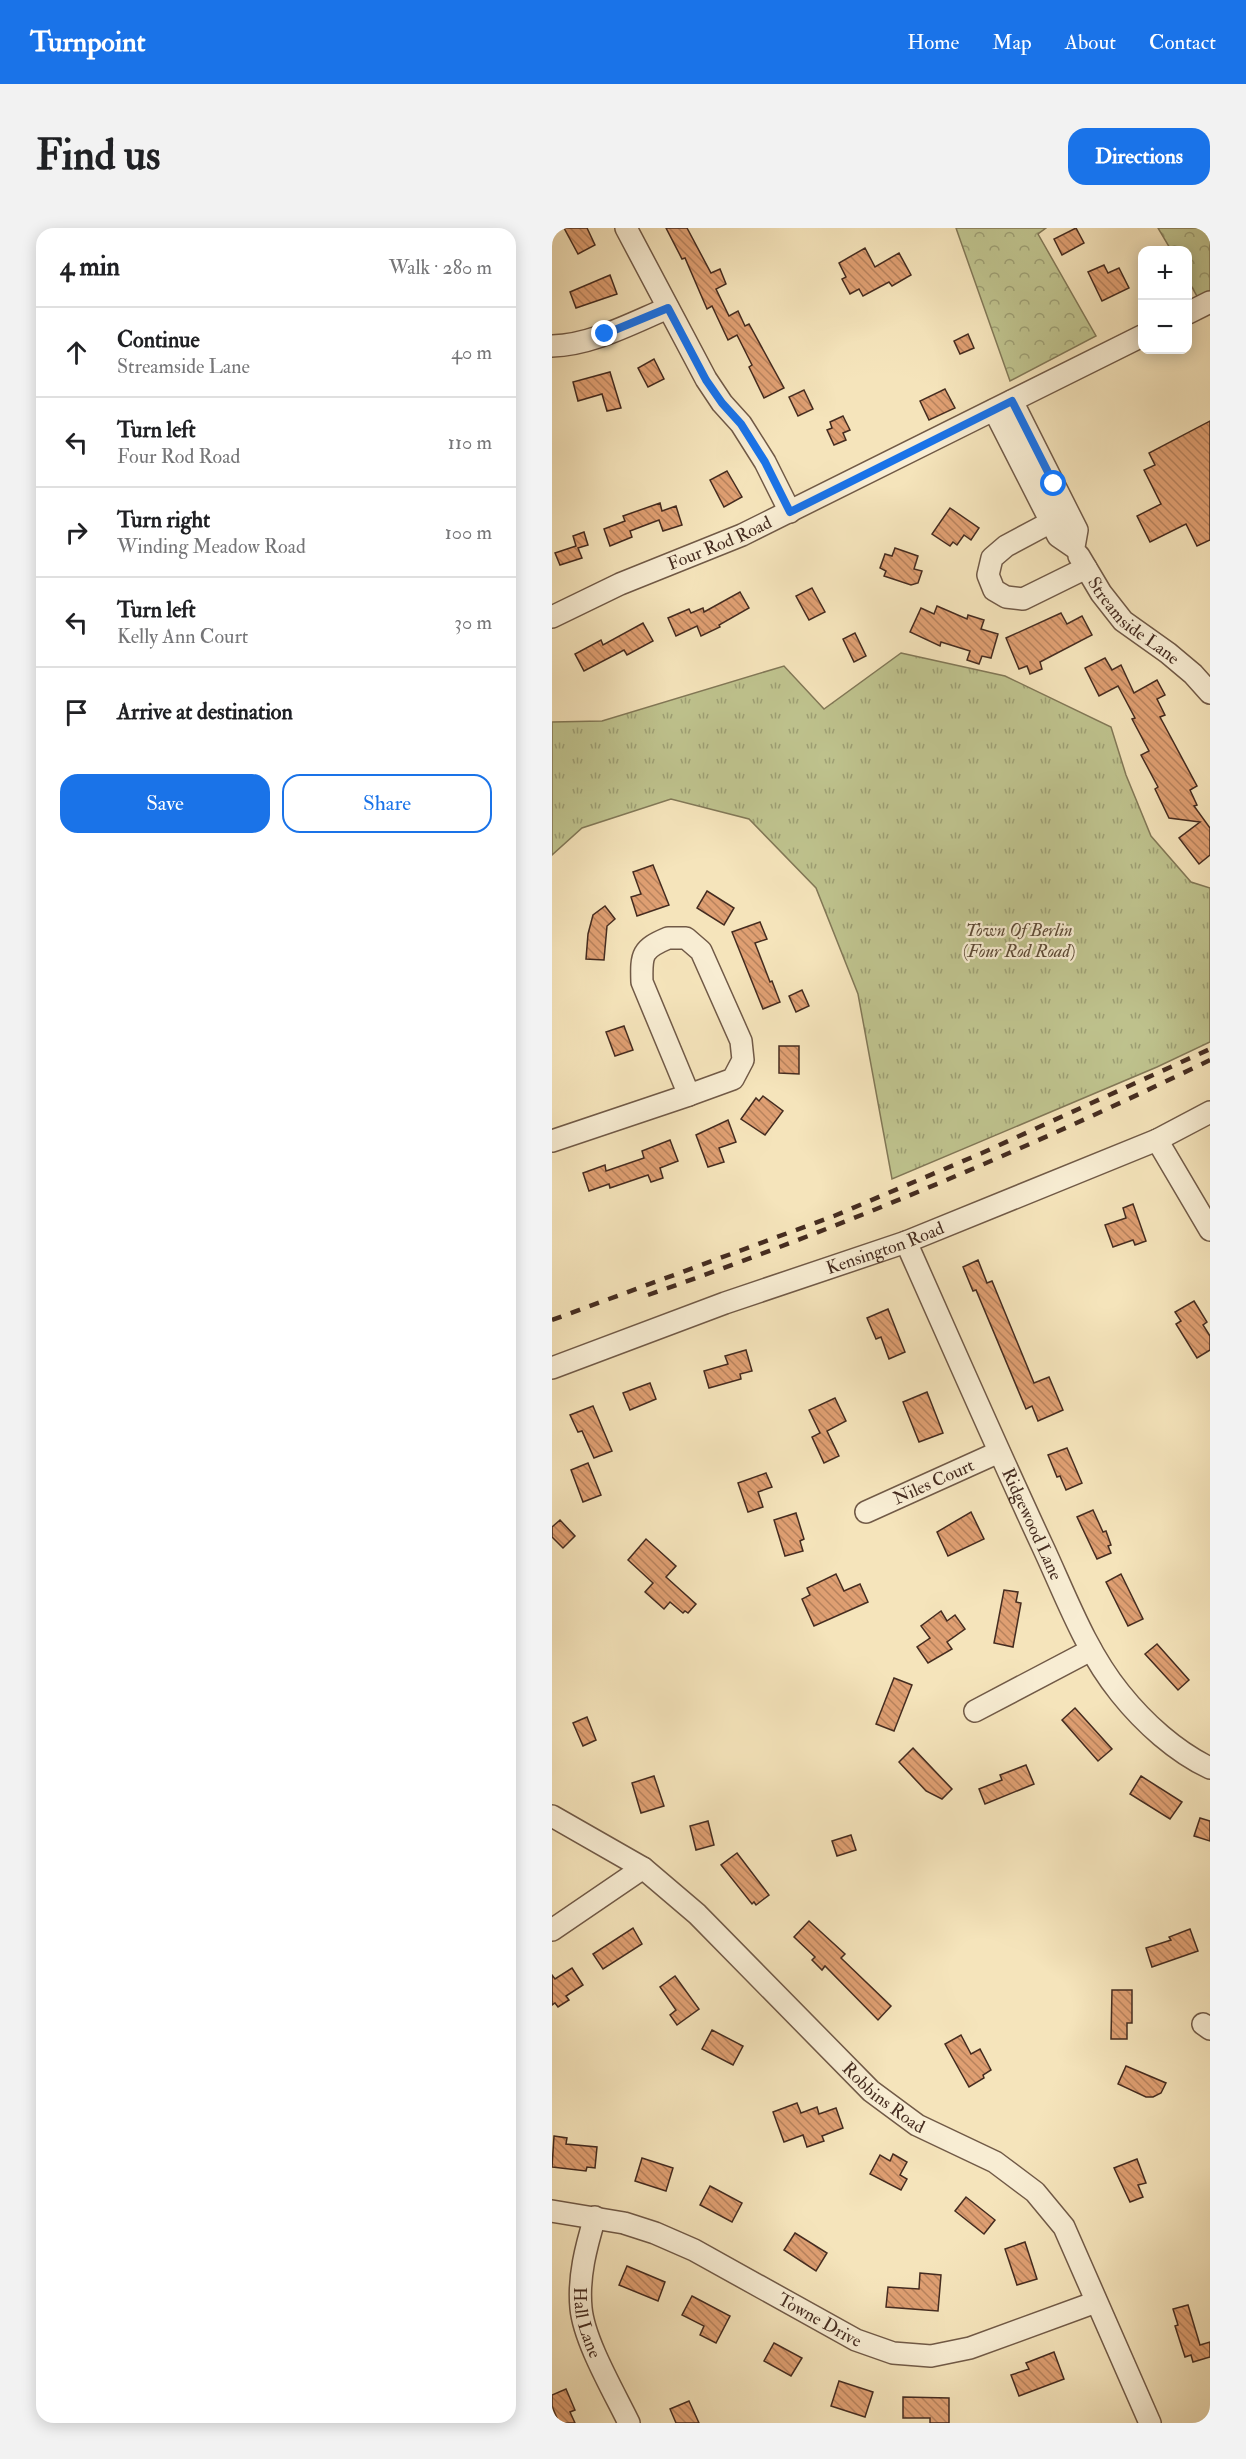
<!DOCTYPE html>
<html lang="en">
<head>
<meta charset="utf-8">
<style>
	body { margin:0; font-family:"IM FELL Double Pica",serif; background:#f2f2f2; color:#202124 }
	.controls { position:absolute; right:18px; top:18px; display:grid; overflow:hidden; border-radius:12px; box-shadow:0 3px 15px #0003 }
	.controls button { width:54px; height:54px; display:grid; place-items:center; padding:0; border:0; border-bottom:2px solid #e0e0e0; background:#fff; color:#202124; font:30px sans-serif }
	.stop { position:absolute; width:18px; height:18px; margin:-14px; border:4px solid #1a73e8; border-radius:50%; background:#fff }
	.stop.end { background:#1a73e8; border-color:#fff; box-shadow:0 2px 6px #0008 }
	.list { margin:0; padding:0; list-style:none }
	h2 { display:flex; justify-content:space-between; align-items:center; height:78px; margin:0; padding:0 24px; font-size:26px }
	h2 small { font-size:20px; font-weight:400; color:#757577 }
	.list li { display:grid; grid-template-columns:39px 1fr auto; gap:18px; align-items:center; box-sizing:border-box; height:90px; padding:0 24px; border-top:2px solid #e0e0e0 }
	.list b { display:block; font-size:22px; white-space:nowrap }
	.list p { margin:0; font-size:20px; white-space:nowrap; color:#757577 }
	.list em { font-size:20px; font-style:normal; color:#757577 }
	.actions { display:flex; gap:12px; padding:18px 24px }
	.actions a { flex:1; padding:14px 0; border:2px solid #1a73e8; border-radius:18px; text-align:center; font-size:21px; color:#1a73e8 }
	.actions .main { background:#1a73e8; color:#fff }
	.icon { flex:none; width:33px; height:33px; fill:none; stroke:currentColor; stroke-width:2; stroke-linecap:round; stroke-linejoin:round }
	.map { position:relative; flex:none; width:658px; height:2195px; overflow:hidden; border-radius:18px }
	header { display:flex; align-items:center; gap:36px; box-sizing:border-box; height:84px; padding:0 30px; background:#1a73e8; color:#fff }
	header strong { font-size:28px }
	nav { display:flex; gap:33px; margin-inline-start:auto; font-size:21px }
	.intro { display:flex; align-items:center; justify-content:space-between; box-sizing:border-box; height:144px; padding:0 36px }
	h1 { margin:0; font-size:42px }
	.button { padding:15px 27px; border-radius:18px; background:#1a73e8; color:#fff; font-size:21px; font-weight:700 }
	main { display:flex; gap:36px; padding:0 36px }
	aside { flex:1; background:#fff; border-radius:18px; box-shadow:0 3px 15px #0003 }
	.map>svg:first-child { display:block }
	.grass { fill:url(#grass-tufts); stroke:#827857; stroke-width:1.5 }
	.forest { fill:url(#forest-crowns); stroke:#827857; stroke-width:1.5 }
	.building { fill:url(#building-back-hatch); stroke:#452c20; stroke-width:1.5 }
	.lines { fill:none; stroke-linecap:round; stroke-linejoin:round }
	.minor-casing { stroke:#715a47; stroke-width:24 }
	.minor { stroke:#f8edd3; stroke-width:21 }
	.rail { stroke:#452c20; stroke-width:4.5; stroke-dasharray:10 10; stroke-linecap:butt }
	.route { stroke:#1a73e8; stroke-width:8 }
	.labels { text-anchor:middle; stroke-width:4.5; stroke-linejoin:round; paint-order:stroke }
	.street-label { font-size:18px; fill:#452c20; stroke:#f8edd3 }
	.park-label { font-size:18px; font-style:italic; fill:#5d4a36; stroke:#f8edd3 }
</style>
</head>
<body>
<header>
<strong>Turnpoint</strong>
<nav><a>Home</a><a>Map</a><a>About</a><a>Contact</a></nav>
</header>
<div class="intro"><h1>Find us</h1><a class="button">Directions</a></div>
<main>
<aside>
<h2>4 min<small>Walk · 280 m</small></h2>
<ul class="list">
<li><svg class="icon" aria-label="ahead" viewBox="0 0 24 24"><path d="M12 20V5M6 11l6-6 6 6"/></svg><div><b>Continue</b><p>Streamside Lane</p></div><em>40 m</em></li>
<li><svg class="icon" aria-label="left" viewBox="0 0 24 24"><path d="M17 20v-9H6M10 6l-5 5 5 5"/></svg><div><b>Turn left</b><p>Four Rod Road</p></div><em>110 m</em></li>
<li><svg class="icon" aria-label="right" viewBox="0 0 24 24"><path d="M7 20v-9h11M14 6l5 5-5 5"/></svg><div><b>Turn right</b><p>Winding Meadow Road</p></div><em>100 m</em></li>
<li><svg class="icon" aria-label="left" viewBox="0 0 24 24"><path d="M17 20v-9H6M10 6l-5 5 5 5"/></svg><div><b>Turn left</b><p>Kelly Ann Court</p></div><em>30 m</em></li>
<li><svg class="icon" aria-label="arrive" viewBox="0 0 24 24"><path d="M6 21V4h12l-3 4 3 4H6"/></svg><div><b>Arrive at destination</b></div></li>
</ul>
<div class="actions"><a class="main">Save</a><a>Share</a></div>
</aside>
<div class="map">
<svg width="658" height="2195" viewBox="0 0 658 2195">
	<defs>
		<pattern id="grass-tufts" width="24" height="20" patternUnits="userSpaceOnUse" patternTransform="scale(1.5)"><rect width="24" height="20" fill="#bfc38e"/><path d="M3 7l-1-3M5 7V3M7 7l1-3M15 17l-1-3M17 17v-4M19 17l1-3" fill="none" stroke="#9d9f74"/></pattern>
		<pattern id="forest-crowns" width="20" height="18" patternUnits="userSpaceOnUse" patternTransform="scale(1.5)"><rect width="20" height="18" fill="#bfc38e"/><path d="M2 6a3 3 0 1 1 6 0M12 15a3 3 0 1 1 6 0" fill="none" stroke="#9d9f74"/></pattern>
		<pattern id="building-back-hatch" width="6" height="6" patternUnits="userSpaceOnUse" patternTransform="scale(1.5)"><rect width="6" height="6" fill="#df9f72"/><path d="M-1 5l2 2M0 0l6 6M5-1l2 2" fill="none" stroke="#b7825d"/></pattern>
	</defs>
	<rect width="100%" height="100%" fill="#f5e4bb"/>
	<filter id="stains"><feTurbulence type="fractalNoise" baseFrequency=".00333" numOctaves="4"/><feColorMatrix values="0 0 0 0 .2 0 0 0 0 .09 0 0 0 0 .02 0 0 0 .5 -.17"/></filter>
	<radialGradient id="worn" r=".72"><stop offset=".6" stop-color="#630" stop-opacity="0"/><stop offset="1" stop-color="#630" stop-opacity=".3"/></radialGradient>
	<path class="grass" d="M349,425L453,448L559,499L574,547L599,608L639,654L658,660V814L605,839L340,951L306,766L264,660L197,591L119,571L30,600L0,627V494L50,493L232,438L272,481Z"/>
	<g class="forest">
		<path d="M404,0H494L486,6L544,108L458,153Z"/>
		<path d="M606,0H658V64L646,70L636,52V22H619Z"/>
	</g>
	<g class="building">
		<path d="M12,0H35L43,17L26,26Z"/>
		<path d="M114,0H135L159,45L168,41L174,56L164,61L177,88L186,83L193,98L197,96L232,160L212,170L197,139L200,137L185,107L176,112L160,78L155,81L133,30L130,31Z"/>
		<path d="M524,0L532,15L510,27L502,11Z"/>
		<path d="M313,20L323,39L347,25L359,47L340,58L337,54L311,68L307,61L298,66L290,51L294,49L287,35Z"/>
		<path d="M552,37L556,45L567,40L577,60L550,73L536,44Z"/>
		<path d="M58,47L65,66L24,80L18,64Z"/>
		<path d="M416,106L422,120L408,126L402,113Z"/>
		<path d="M102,131L112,151L96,159L86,140Z"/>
		<path d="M58,144L69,180L55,183L50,166L26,173L21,154Z"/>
		<path d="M393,161L403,180L377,192L368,173Z"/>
		<path d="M252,162L261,181L246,188L237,169Z"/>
		<path d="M291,188L298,202L291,205L294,212L282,217L275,202L280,200L278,194Z"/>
		<path d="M658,193V312L645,318L634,296L598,314L585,288L609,276L592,242L603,237L597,225Z"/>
		<path d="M175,243L190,269L172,279L158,252Z"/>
		<path d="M108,275L110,283L124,278L130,297L111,303L107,292L78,303L80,309L58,318L52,301L73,293L71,288Z"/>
		<path d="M398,280L427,300L419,312L412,307L405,317L401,314L398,318L380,306Z"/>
		<path d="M32,304L36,317L26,320L30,330L8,337L3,325L24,318L21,308Z"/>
		<path d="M343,320L366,328L362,341L370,343L366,355L359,357L332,348L334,343L328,340L333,326L340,328Z"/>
		<path d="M260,360L273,384L257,392L244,368Z"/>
		<path d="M188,364L197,380L167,397L168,399L149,408L145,398L124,408L116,390L137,381L139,385L151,380L152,384Z"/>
		<path d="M385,378L415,391L416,387L432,392L429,401L446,406L439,430L430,428L427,436L415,432L418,423L389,414L388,418L358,404L369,380L382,386Z"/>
		<path d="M509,385L515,396L530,388L540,407L488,434L490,441L478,446L475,438L467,441L454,410Z"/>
		<path d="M91,395L101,413L75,427L72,422L32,443L23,426L49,412L51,417Z"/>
		<path d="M303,405L314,428L302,434L291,411Z"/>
		<path d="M553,430L560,442L569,437L582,465L605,452L613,467L605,471L613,487L608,489L645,558L638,562L645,577L642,578L658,600V627L647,636L627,610L648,594L617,590L603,561L606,559L589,527L597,523L580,491L583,490L566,458L547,468L533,440Z"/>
		<path d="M101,637L117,677L85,688L79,669L89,666L81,644Z"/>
		<path d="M155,663L182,680L172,697L145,680Z"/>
		<path d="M53,678L63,691L55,698L52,732L34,731L36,706L41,687Z"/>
		<path d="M208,694L215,711L203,715L218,754L220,753L228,774L211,781L180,704Z"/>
		<path d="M250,762L257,778L244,784L237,768Z"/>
		<path d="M72,798L81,822L63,828L54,804Z"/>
		<path d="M227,818H247V846L227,845Z"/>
		<path d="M211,868L231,883L213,907L189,891L204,870L207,873Z"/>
		<path d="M176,892L184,914L167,920L172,934L156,939L144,907Z"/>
		<path d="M118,912L126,933L108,940L111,950L99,954L96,947L58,960L57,956L37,963L31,945L53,937L54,943L92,930L90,923Z"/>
		<path d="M581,976L594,1013L583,1017L581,1012L561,1019L553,997L574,990L571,980Z"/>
		<path d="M426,1032L435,1055L440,1053L482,1155L497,1149L511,1182L486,1193L480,1178L474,1181L424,1062L421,1063L411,1039Z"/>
		<path d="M642,1073L655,1094L651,1097L658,1108V1122L645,1130L624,1096L629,1093L623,1084Z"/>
		<path d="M336,1081L353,1124L337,1131L329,1109L324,1111L315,1090Z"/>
		<path d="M194,1122L200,1143L188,1146L189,1151L157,1160L152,1143L176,1136L173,1128Z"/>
		<path d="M98,1155L104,1171L78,1182L71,1165Z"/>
		<path d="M375,1164L391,1205L367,1214L351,1174Z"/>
		<path d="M283,1170L294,1193L275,1203L287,1228L272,1235L260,1209L268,1205L257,1182Z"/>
		<path d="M41,1178L60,1223L42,1230L30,1203L26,1204L18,1187Z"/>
		<path d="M515,1220L530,1255L514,1262L508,1248L505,1249L496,1227Z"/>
		<path d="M36,1235L49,1267L31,1274L19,1242Z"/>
		<path d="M214,1245L220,1259L206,1264L211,1279L196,1284L186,1255Z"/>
		<path d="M541,1282L551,1304L554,1303L559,1317L556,1318L559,1325L545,1331L525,1289Z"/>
		<path d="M419,1284L432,1311L396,1328L385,1304Z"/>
		<path d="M244,1285L252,1311L248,1313L251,1323L233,1328L222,1292Z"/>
		<path d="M8,1292L23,1308L11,1320L0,1309V1299Z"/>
		<path d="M94,1311L124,1338L114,1349L144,1376L136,1385L133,1383L131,1385L118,1374L112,1381L93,1364L101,1355L76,1332Z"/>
		<path d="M284,1346L292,1363L308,1356L316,1374L262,1398L250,1371L258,1367L255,1360Z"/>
		<path d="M569,1346L591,1391L576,1398L554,1354Z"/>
		<path d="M452,1362L466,1364L464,1374L469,1375L461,1419L442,1415Z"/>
		<path d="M389,1383L395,1393L403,1387L413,1401L395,1414L400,1421L376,1435L365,1419L378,1410L369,1398Z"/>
		<path d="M605,1416L637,1452L626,1462L593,1426Z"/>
		<path d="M342,1450L360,1457L342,1503L324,1496Z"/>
		<path d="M523,1480L560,1521L546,1533L510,1492Z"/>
		<path d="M35,1489L44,1512L31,1518L21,1495Z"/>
		<path d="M361,1520L400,1561L390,1571L374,1563L347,1534Z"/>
		<path d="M474,1537L482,1556L433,1576L427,1561L450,1552L448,1547Z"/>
		<path d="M102,1548L112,1578L89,1585L80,1555Z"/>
		<path d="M589,1548L630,1574L618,1591L578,1566Z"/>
		<path d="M648,1590L658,1593V1613L642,1608Z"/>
		<path d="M156,1593L162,1617L144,1622L138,1598Z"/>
		<path d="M299,1607L304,1622L285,1628L280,1613Z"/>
		<path d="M185,1625L217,1667L204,1677L202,1674L200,1676L169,1637Z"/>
		<path d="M257,1693L293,1726L289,1730L339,1778L326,1792L273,1738L270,1742L260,1732L263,1729L242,1709Z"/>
		<path d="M81,1700L90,1716L51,1741L41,1726Z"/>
		<path d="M638,1701L646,1723L600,1739L594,1720L619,1712L617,1709Z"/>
		<path d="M20,1740L31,1757L14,1768L17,1772L6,1779L3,1775L0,1777V1747L3,1751Z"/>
		<path d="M123,1748L147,1781L125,1797L118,1787L124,1782L108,1759Z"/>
		<path d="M560,1762H580V1795H575V1811H559Z"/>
		<path d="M160,1802L191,1818L181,1837L150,1821Z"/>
		<path d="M409,1807L419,1826L428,1821L439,1842L431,1847L432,1850L417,1859L393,1816Z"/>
		<path d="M574,1838L614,1855L609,1865L601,1869H594L566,1856Z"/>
		<path d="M245,1875L249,1885L265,1879L267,1886L284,1880L291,1900L270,1908L272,1913L255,1919L251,1907L232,1914L221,1884Z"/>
		<path d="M2,1908L15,1910L14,1916L45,1919L43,1940L35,1939L34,1943L0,1939Z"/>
		<path d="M341,1926L355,1934L348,1947L355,1951L349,1962L318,1946L328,1927L338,1933Z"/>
		<path d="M90,1930L121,1940L114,1963L83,1953Z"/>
		<path d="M585,1931L594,1955L586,1957L591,1969L578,1974L562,1940Z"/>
		<path d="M158,1958L190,1975L180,1994L148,1977Z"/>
		<path d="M414,1969L443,1992L432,2006L403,1983Z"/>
		<path d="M243,2005L275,2025L264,2043L232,2022Z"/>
		<path d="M473,2014L485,2051L465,2057L453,2021Z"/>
		<path d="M75,2038L113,2054L106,2073L67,2057Z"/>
		<path d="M368,2045L389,2047L386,2083L334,2079L336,2059L367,2061Z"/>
		<path d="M140,2068L178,2088L164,2115L148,2107L152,2098L130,2087Z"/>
		<path d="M636,2077L648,2117L658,2114V2129L641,2134L639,2127L633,2129L623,2098L626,2097L621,2081Z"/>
		<path d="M222,2115L250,2130L239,2148L212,2133Z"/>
		<path d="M502,2124L512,2151L467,2168L459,2147L477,2141L474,2135Z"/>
		<path d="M287,2153L321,2164L313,2189L279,2178Z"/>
		<path d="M14,2161L23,2182L18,2184L23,2195H7L0,2178V2167Z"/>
		<path d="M351,2169L397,2170V2195H378V2190H351Z"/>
		<path d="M137,2173L147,2195H124L118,2181Z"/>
	</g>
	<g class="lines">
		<g class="minor-casing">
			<g id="minor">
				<path d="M74,0L154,151L170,175L189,196L213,234L238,284"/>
				<path d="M636,85L658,74"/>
				<path d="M0,118C40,117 80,95 116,80"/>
				<path d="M442,182L506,308L522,319L525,302L460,173"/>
				<path d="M499,294L454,318L440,330L436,347L442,362L454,369L471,371L534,340"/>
				<path id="s1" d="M527,328L549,365L571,393L616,425L641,446L658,465"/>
				<path id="s2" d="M0,389L68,356L190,307L590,108"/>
				<path d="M116,710H134L149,723L189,813L191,832L181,851L137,867L90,754C89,726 90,721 116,710Z"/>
				<path d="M605,912L658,1002"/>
				<path d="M0,913L137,867"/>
				<path id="s3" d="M354,1014C399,1115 443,1216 490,1317C513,1366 533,1422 568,1465C592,1495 624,1524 658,1540"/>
				<path id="s4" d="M0,1140L173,1075L354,1014L605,912L658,884"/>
				<path id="s5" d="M314,1284L447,1224"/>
				<path d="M423,1483L539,1422"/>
				<path id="s6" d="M0,1588L91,1640L145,1686L319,1863L365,1897L443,1934L483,1964L512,1999L598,2195"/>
				<path d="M0,1702L91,1640"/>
				<path d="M651,1796L658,1801"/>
				<path id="s7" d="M0,1983L72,1995L103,2005L142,2022L304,2112L341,2125L379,2128L418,2120L544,2074"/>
				<path id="s8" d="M43,1989C34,2019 26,2049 29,2080C32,2113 62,2164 77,2195"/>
			</g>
		</g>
		<use href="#minor" class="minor"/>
		<g class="rail">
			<path d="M96,1067C288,1000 476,921 658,832"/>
			<path d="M0,1092L282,988L430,925L658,821"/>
		</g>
	</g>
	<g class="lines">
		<path class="route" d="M53,106L116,80L154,152L170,175L189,196L213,234L238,284L460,173L502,256"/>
	</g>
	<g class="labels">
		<g class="street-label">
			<text dy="6" stroke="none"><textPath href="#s2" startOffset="183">Four Rod Road</textPath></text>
			<text dy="6" stroke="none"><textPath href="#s1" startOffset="86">Streamside Lane</textPath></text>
			<text dy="6" stroke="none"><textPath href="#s4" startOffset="354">Kensington Road</textPath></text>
			<text dy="6" stroke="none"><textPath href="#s5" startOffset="74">Niles Court</textPath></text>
			<text dy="6" stroke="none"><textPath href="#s3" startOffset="309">Ridgewood Lane</textPath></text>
			<text dy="6" stroke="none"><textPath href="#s6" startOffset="438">Robbins Road</textPath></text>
			<text dy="6" stroke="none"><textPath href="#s7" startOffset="292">Towne Drive</textPath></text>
			<text dy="6" stroke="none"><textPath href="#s8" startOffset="108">Hall Lane</textPath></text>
		</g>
		<g class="park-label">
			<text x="467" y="708">Town Of Berlin<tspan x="467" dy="21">(Four Rod Road)</tspan></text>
		</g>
	</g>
	<rect width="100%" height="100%" filter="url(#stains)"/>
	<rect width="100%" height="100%" fill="url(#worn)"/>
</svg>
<div class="controls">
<button>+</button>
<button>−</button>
</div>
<div class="stop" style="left:502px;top:256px"></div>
<div class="stop end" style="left:53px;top:106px"></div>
</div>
</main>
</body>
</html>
